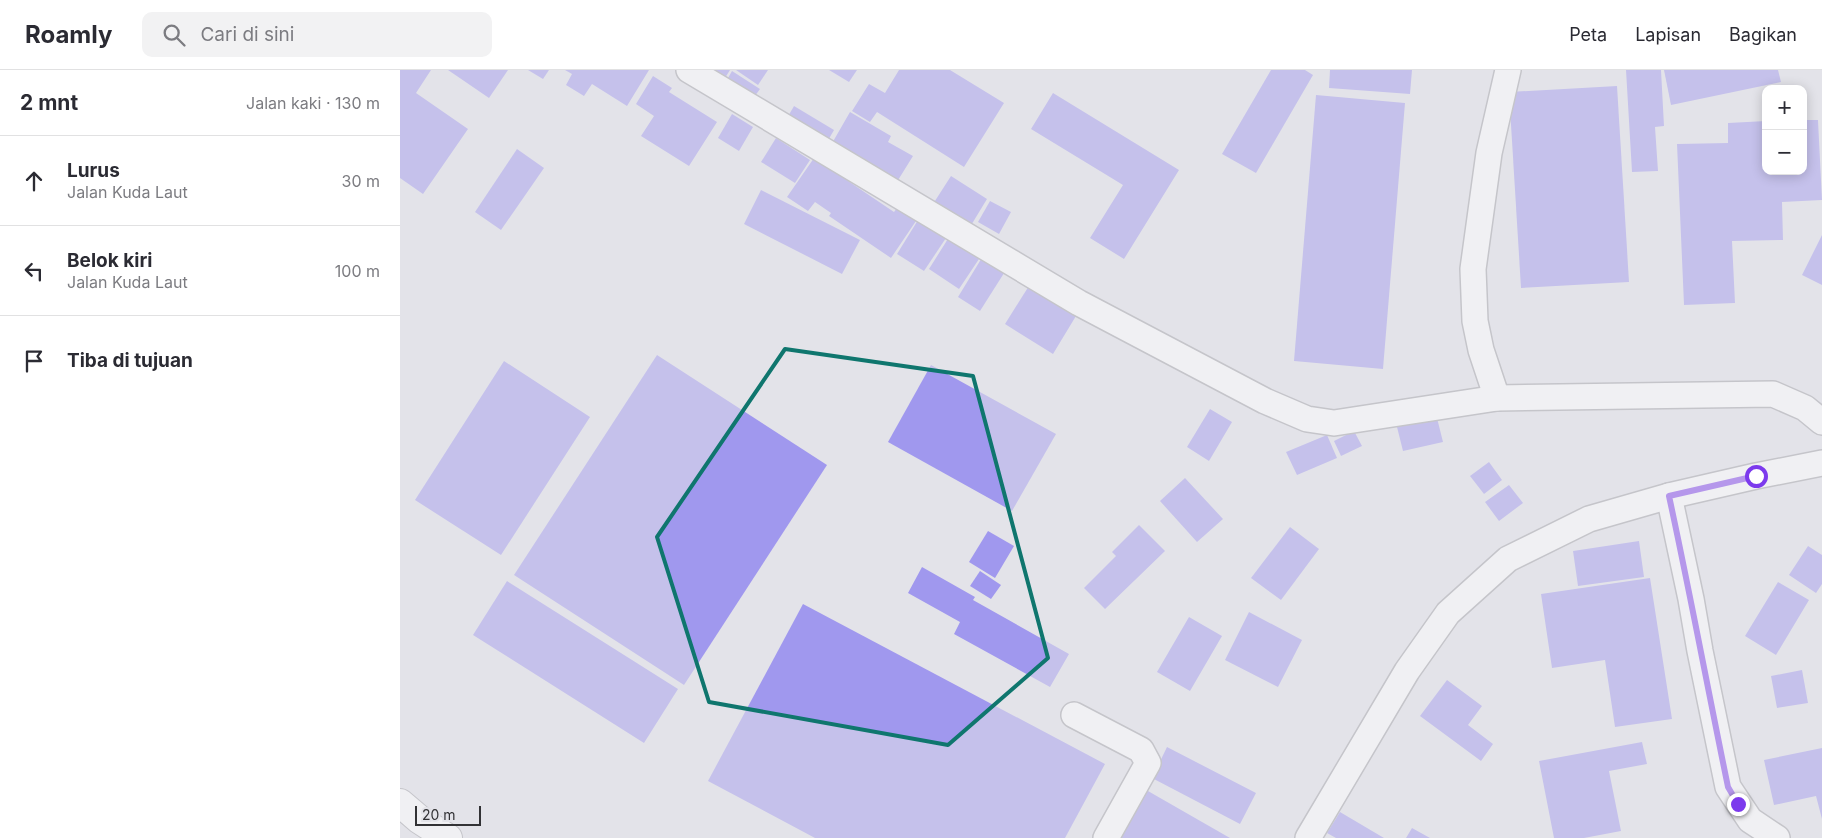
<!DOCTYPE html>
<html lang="id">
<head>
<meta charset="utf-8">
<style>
	body { margin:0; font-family:Inter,sans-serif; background:#f2f2f3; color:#2b2b33 }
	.controls { position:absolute; right:15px; top:15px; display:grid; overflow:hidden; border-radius:10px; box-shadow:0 2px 12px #0003 }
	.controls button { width:45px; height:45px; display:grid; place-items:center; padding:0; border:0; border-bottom:1px solid #e1e1e2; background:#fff; color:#2b2b33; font:25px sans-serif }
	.scale { position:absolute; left:15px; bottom:12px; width:66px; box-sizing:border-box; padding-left:5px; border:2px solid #323235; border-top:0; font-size:14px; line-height:18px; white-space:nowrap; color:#323235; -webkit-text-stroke:4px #e3e3e9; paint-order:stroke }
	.stop { position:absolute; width:15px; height:15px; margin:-11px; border:4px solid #7c3aed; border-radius:50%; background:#fff }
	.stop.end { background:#7c3aed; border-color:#fff; box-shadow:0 1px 5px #0008 }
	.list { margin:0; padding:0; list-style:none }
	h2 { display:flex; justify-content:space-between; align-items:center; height:65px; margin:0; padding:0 20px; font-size:21px }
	h2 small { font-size:16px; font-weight:400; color:#7c7c81 }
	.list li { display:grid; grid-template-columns:32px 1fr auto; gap:15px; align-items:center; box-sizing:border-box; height:90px; padding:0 20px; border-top:1px solid #e1e1e2 }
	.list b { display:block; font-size:19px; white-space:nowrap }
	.list p { margin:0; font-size:16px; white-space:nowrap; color:#7c7c81 }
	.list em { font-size:16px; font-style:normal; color:#7c7c81 }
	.icon { flex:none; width:28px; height:28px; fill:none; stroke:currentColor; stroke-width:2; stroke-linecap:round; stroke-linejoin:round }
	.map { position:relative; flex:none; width:1422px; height:768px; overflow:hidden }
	header { display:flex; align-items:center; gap:30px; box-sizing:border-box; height:70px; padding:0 25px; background:#fff; border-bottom:1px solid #e1e1e2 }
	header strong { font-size:24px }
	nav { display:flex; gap:28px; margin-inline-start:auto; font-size:18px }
	.search { width:350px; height:45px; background:#f2f2f3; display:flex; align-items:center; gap:12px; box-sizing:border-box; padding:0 18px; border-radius:10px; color:#7c7c81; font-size:19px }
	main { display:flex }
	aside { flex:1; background:#fff }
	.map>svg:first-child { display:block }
	.building { fill:#a098ee }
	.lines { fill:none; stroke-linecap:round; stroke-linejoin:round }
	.minor-casing { stroke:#a0a0a5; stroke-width:28 }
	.major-casing { stroke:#a0a0a5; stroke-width:30 }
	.minor { stroke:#fff; stroke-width:25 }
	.major { stroke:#fff; stroke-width:28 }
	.route { stroke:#7c3aed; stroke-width:6 }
	.marked { fill:none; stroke:#0f766e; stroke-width:4; stroke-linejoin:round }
</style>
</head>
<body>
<header>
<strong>Roamly</strong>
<div class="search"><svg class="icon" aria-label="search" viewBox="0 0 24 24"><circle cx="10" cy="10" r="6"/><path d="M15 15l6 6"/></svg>Cari di sini</div>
<nav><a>Peta</a><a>Lapisan</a><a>Bagikan</a></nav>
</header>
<main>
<aside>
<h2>2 mnt<small>Jalan kaki · 130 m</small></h2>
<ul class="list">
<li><svg class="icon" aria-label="ahead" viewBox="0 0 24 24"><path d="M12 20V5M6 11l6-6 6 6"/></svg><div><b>Lurus</b><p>Jalan Kuda Laut</p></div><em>30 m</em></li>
<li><svg class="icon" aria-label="left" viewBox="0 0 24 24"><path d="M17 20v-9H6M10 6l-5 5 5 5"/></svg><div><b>Belok kiri</b><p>Jalan Kuda Laut</p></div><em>100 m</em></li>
<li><svg class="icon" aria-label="arrive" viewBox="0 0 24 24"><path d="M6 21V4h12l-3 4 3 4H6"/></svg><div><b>Tiba di tujuan</b></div></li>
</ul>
</aside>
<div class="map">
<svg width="1422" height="768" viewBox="0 0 1422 768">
	<rect width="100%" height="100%" fill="#e3e3e9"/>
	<g class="building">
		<path d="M0,0H31L16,23L68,59L23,124L0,108Z"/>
		<path d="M48,0H108L89,28Z"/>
		<path d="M128,0H149L143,9Z"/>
		<path d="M165,0H249L227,36L192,14L184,26L166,15L172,4Z"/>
		<path d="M294,0H330L320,16Z"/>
		<path d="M336,0H368L358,15Z"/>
		<path d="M429,0H457L449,12Z"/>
		<path d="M499,0H550L604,33L564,97L477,42L470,52L452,41L469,14L485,23Z"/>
		<path d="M871,0H905L913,5L856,103L822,84Z"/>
		<path d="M930,0H1012L1010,24L929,18Z"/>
		<path d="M1226,0H1261L1264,56L1255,57L1258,101L1232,102Z"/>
		<path d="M1264,0H1378L1381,12L1271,35Z"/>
		<path d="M332,1L360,19L349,34L323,17Z"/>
		<path d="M253,6L272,18L269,22L317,52L289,96L241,66L254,46L236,34Z"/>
		<path d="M1217,16L1229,212L1121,218L1109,22Z"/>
		<path d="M653,23L779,100L724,189L690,168L723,115L631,59Z"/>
		<path d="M916,25L1005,33L983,299L894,291Z"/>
		<path d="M394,36L434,60L426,74L386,50Z"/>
		<path d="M450,42L491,66L488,72L513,86L495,115L431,75Z"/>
		<path d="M332,44L353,57L339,81L318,68Z"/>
		<path d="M1403,50H1418L1422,130L1382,132L1383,170L1332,171L1335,233L1284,235L1277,74L1328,73V53L1366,51V101H1403Z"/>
		<path d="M376,68L410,90L395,113L361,92Z"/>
		<path d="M117,79L144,98L101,160L75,142Z"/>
		<path d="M414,88L494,142L497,138L516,151L491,188L429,146L431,143L415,132L408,141L387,127Z"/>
		<path d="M551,106L587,129L570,157L533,134Z"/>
		<path d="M361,120L460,170L442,204L344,154Z"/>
		<path d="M590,131L611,142L599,164L578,152Z"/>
		<path d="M518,150L546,168L524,201L497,184Z"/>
		<path d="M551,164L566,174L563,178L579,189L559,219L529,199Z"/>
		<path d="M1422,165V215L1402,205Z"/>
		<path d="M583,186L606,200L580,241L558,227Z"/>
		<path d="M632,211L679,241L653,284L605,254Z"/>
		<path d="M257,285L427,395L284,615L114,505Z"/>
		<path d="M104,291L190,347L101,485L15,430Z"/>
		<path d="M531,295L656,364L612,441L488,372Z"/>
		<path d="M810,339L832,352L809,391L787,377Z"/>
		<path d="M1037,348L1043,372L1003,381L997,357Z"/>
		<path d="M954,361L962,376L941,386L934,371Z"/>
		<path d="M927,365L937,388L897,405L886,382Z"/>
		<path d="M1089,392L1102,410L1084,424L1070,406Z"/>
		<path d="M785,408L823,449L797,472L760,431Z"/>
		<path d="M1109,415L1123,433L1099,451L1085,432Z"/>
		<path d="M739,455L765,481L705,539L684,518L716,486L712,482Z"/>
		<path d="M890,457L919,479L881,530L851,508Z"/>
		<path d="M588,461L614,476L595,508L569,492Z"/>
		<path d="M1239,471L1244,507L1178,516L1173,481Z"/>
		<path d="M1408,476L1422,485V514L1416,523L1389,505Z"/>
		<path d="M522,497L575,527L573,530L669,584L650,617L554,564L560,552L508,523Z"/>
		<path d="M580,501L601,515L591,529L570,516Z"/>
		<path d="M1250,508L1272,649L1215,657L1205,590L1152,598L1141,524Z"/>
		<path d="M107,511L278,619L244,673L73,565Z"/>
		<path d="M1378,512L1409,530L1376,585L1345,566Z"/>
		<path d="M403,534L705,694L665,768H415L308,711Z"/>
		<path d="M849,542L902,570L878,617L825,590Z"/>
		<path d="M789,547L822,566L790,621L757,602Z"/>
		<path d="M1402,600L1408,633L1377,638L1371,606Z"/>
		<path d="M1047,610L1082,636L1068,655L1093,674L1081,691L1020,646Z"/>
		<path d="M1242,672L1247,694L1209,701L1221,761L1184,768H1154L1139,691Z"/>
		<path d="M767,677L856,723L840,754L752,708Z"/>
		<path d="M1422,678V749L1416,726L1374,735L1364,690Z"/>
		<path d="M741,717L830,768H712Z"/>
		<path d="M940,742L984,768H936L927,763Z"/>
		<path d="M1012,758L1030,768H1006Z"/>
	</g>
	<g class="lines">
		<g class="minor-casing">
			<g id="minor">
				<path d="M289,0L679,233L865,331L907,349L934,353L1097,328L1373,324L1405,338L1422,352"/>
				<path d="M1097,328L1081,280L1075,251L1073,199L1089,83L1108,0"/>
				<path d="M1269,426L1291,529L1300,581L1328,717L1350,750L1377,768"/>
				<path d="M674,645L741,680L748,693L706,768"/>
				<path d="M908,768L1007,601L1048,543L1108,489L1189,449L1269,426L1356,406L1422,393"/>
			</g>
		</g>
		<g class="major-casing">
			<path id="major" d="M0,733L20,750L48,768"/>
		</g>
		<use href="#minor" class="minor"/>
		<use href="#major" class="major"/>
	</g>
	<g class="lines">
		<path class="route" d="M1338,734L1328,717C1308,620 1290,523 1269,426L1356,406"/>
	</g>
	<path d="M0 0H1422V768H0ZM385,279L573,306L648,588L548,675L309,632L257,467Z" fill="#e3e3e9" fill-opacity=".55" fill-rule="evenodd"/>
	<path class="marked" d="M385,279L573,306L648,588L548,675L309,632L257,467Z"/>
</svg>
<div class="controls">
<button>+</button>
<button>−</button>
</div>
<div class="scale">20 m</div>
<div class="stop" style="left:1356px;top:406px"></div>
<div class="stop end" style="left:1338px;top:734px"></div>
</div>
</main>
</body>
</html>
